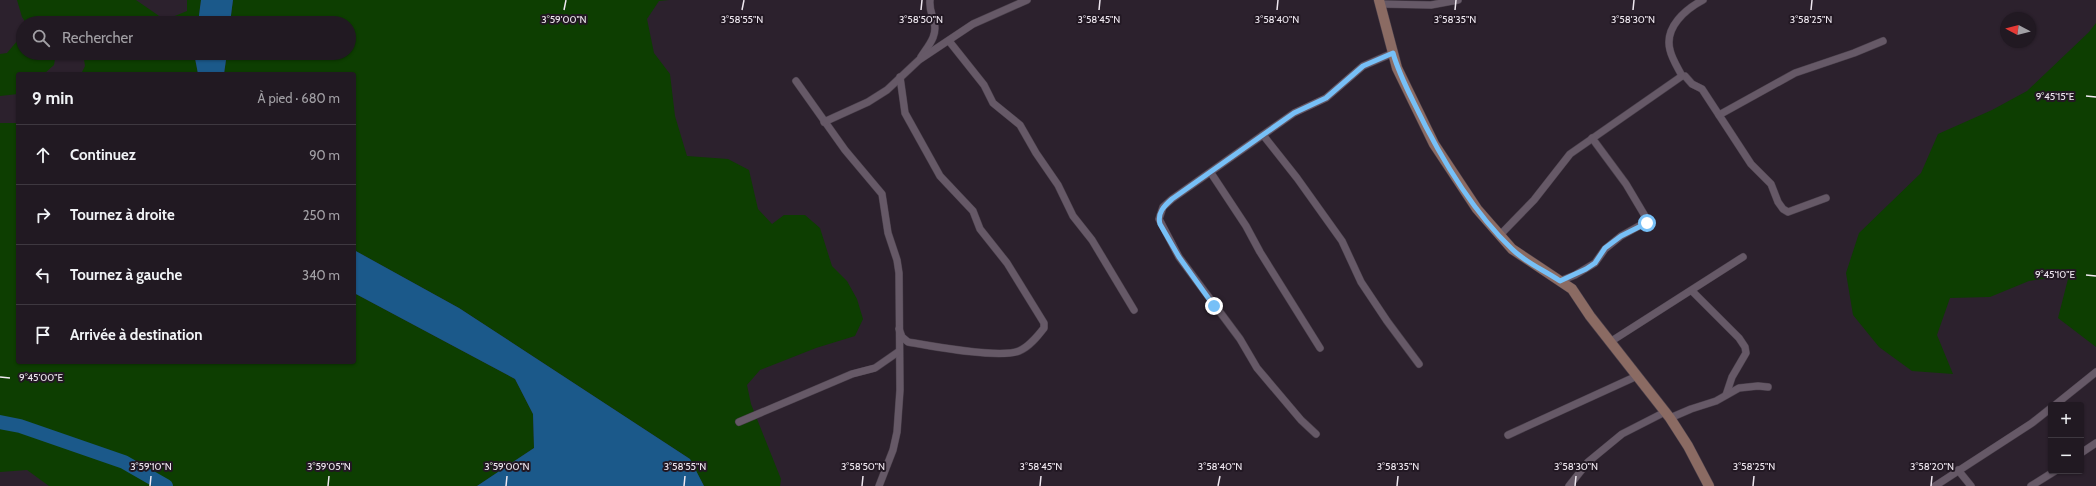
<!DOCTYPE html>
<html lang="fr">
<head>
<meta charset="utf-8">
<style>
	body { margin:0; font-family:Cabin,sans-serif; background:#29222a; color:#f1f3f6 }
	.controls { position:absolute; right:12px; bottom:12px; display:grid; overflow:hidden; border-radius:4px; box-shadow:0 1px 3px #0004 }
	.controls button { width:36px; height:36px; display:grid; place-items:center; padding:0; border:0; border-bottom:1px solid #3e3840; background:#211922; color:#f1f3f6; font:20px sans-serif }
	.compass { position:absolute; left:2000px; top:12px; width:36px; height:36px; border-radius:50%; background:#211922; box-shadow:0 1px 3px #0004; rotate:277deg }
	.stop { position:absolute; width:12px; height:12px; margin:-9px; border:3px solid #77c0f7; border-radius:50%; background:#fff }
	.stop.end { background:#77c0f7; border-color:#fff; box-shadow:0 1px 4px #0008 }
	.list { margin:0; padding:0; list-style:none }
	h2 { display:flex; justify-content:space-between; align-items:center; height:52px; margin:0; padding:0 16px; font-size:17px }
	h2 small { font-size:13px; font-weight:400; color:#a2a0a5 }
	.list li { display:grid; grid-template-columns:26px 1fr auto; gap:12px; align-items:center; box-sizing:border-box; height:60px; padding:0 16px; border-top:1px solid #3e3840 }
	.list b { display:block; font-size:15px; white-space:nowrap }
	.list em { font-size:13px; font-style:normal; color:#a2a0a5 }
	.icon { flex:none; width:22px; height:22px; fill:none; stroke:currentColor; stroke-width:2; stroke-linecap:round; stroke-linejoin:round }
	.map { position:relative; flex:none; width:2096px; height:486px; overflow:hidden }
	.search { position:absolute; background:#211922; box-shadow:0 1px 3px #0004; left:16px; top:16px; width:340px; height:44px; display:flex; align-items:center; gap:10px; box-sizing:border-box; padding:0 14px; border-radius:22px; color:#a2a0a5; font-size:15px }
	.panel { position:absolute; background:#211922; box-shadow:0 1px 3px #0004; left:16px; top:72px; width:340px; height:292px; border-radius:4px }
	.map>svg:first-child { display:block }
	.green { fill:#0d3e01 }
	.water { fill:#1b598a }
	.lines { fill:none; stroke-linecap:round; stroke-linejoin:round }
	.river { stroke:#1b598a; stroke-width:14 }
	.minor-casing { stroke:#493f4a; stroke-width:8 }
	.secondary-casing { stroke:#493f4a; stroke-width:11 }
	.minor { stroke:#665967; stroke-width:7 }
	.secondary { stroke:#8b6b63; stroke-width:10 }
	.route { stroke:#77c0f7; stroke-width:5 }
	.ticks { fill:none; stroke:#efe8f0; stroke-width:1.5 }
	.ticks-label { font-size:10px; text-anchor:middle; fill:#efe8f0; stroke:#221823; stroke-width:4; stroke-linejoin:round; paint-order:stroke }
</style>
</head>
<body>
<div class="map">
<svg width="2096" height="486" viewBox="0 0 2096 486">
	<rect width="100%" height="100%" fill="#2c212d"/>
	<g class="green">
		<path d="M17,0H136L165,20L187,11V0H201L198,23H26L22,17Z"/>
		<path d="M233,0H669L659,1L647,19L654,53L670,74L675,116L687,156L728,159L749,170L758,209L772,224L784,215H805L820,228L832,266L847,281L857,299L863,319L855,336L816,348L760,370L747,385L751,404L781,479L780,486H704L690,459L459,308L354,250V74H224L227,53H349V23H230Z"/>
		<path d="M2096,23V347L2058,318L2069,275L2029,281L1990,297L1950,298L1937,335L1953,374L1912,371L1879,347L1853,315L1846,273L1859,233L1921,173L1938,134L1992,110L2027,91L2089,32Z"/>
		<path d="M23,34V53H56L54,65L44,74H18V94L0,96V54L7,53Z"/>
		<path d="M83,53H194L198,74H81L85,66Z"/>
		<path d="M0,123H18V362H354V293L515,379L533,414L534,448L477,486H49L27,470L0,472Z"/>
	</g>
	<g class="water">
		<path d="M201,0H233L230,23H198Z"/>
		<path d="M194,53H227L224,74H198Z"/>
		<path d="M354,250L459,308L690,459L704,486H477L534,448L533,414L515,379L354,293Z"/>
	</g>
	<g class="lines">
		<path class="river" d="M0,422L20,426L124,462L166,486"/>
		<g class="minor-casing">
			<g id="minor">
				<path d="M1703,0C1686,9 1664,27 1670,50C1672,59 1678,68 1682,76H1685L1692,84L1702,89L1751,164L1771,184L1778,202L1783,209L1788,212L1826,198"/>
				<path d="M1380,4L1431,5L1458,0"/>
				<path d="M949,41L984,85L993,103L1020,125L1036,153L1058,185L1073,216L1092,240L1134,310"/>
				<path d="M921,57C928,46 938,36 934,22C932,14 929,9 930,0"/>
				<path d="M796,81L845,150L882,194L888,233L897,260L899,273L900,390L897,432L893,450L879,486"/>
				<path d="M1719,115L1795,73L1854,53L1883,41"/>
				<path d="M824,122L868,102L887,90L919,60L973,24L1027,0"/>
				<path d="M1263,135L1297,178L1342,241L1361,282L1387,321L1419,364"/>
				<path d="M1211,173L1246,226L1260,252L1320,348"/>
				<path d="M1500,235L1534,200L1570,154L1682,76"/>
				<path d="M1560,281L1575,275L1595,263L1605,249L1621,236L1648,221L1626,184L1592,138"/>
				<path d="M1692,291L1739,338L1745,347L1746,353L1732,377L1726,395"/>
				<path d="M899,329L902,337L908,342C931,346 999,359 1019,351C1029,347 1037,337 1044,328V323L1007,263L980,229L973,211L940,176L905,113L900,77"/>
				<path d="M1610,342L1743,257"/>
				<path d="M2055,405L2096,372"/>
				<path d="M1670,418L1691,409L1716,401L1739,388L1758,386L1768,387"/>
				<path d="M739,422L852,374L875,368L898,352"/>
				<path d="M1316,434L1301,420L1257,368L1240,339L1179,257L1159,219L1163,207L1172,199L1294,113L1326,98L1363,66L1393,53"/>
				<path d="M1508,435L1637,376"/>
				<path d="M2081,453L2096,443"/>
				<path d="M1958,470L1971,486"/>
				<path d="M1569,486L1588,462L1622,434L1665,412"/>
				<path d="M1935,486L2032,423L2051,408"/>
				<path d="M2031,486L2055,471"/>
			</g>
		</g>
		<g class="secondary-casing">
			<path id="secondary" d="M1379,0L1397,68L1434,144L1477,209L1512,249L1572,289L1590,316L1670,418L1688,446L1709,486"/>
		</g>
		<use href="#minor" class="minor"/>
		<use href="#secondary" class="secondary"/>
	</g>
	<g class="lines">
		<path class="route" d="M1214,306L1179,257L1160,224C1157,213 1164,206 1172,199L1294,113L1326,98L1363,66L1393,53C1398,71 1406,87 1414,103C1439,155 1470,209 1512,249C1526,263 1544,270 1560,281L1586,269L1595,263L1605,248L1621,236L1647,223"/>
	</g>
	<path class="ticks" d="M564,10L566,0M742,10L744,0M921,10L922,0M1099,10L1100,0M1277,10L1278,0M1455,10L1456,0M1633,10L1634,0M1811,10L1812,0M2086,96L2096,97M2086,275L2096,276M0,377L10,378M150,486L151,476M328,486L329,476M506,486L507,476M684,486L685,476M862,486L863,476M1040,486L1041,476M1218,486L1220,476M1397,486L1398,476M1575,486L1576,476M1753,486L1754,476M1931,486L1932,476"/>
	<g class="ticks-label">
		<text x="1277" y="23">3°58'40"N</text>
		<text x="1811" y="23">3°58'25"N</text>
		<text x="564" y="23">3°59'00"N</text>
		<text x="742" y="23">3°58'55"N</text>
		<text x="921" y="23">3°58'50"N</text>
		<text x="1099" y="23">3°58'45"N</text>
		<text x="1455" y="23">3°58'35"N</text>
		<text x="1633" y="23">3°58'30"N</text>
		<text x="2055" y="100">9°45'15"E</text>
		<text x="2055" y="278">9°45'10"E</text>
		<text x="41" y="381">9°45'00"E</text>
		<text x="151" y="470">3°59'10"N</text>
		<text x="329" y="470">3°59'05"N</text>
		<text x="507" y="470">3°59'00"N</text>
		<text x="685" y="470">3°58'55"N</text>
		<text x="863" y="470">3°58'50"N</text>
		<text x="1041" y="470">3°58'45"N</text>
		<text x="1220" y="470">3°58'40"N</text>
		<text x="1398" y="470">3°58'35"N</text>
		<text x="1576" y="470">3°58'30"N</text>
		<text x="1754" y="470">3°58'25"N</text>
		<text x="1932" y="470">3°58'20"N</text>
	</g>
</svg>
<div class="controls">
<button>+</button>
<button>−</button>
</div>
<svg class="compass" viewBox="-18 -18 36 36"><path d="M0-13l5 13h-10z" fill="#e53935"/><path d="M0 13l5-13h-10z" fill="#a2a0a5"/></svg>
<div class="stop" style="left:1647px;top:223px"></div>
<div class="stop end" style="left:1214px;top:306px"></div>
<div class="search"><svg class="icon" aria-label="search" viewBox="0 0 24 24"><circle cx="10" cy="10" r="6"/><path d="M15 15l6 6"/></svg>Rechercher</div>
<section class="panel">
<h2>9 min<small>À pied · 680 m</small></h2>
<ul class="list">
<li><svg class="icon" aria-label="ahead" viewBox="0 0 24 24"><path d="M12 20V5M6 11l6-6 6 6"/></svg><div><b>Continuez</b></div><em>90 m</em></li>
<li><svg class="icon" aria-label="right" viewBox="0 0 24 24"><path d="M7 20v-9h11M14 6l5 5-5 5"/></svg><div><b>Tournez à droite</b></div><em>250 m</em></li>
<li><svg class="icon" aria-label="left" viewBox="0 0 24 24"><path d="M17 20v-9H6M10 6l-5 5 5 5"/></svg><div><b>Tournez à gauche</b></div><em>340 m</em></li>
<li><svg class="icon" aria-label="arrive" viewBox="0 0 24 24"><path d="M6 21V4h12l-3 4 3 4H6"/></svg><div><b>Arrivée à destination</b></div></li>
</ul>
</section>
</div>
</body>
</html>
